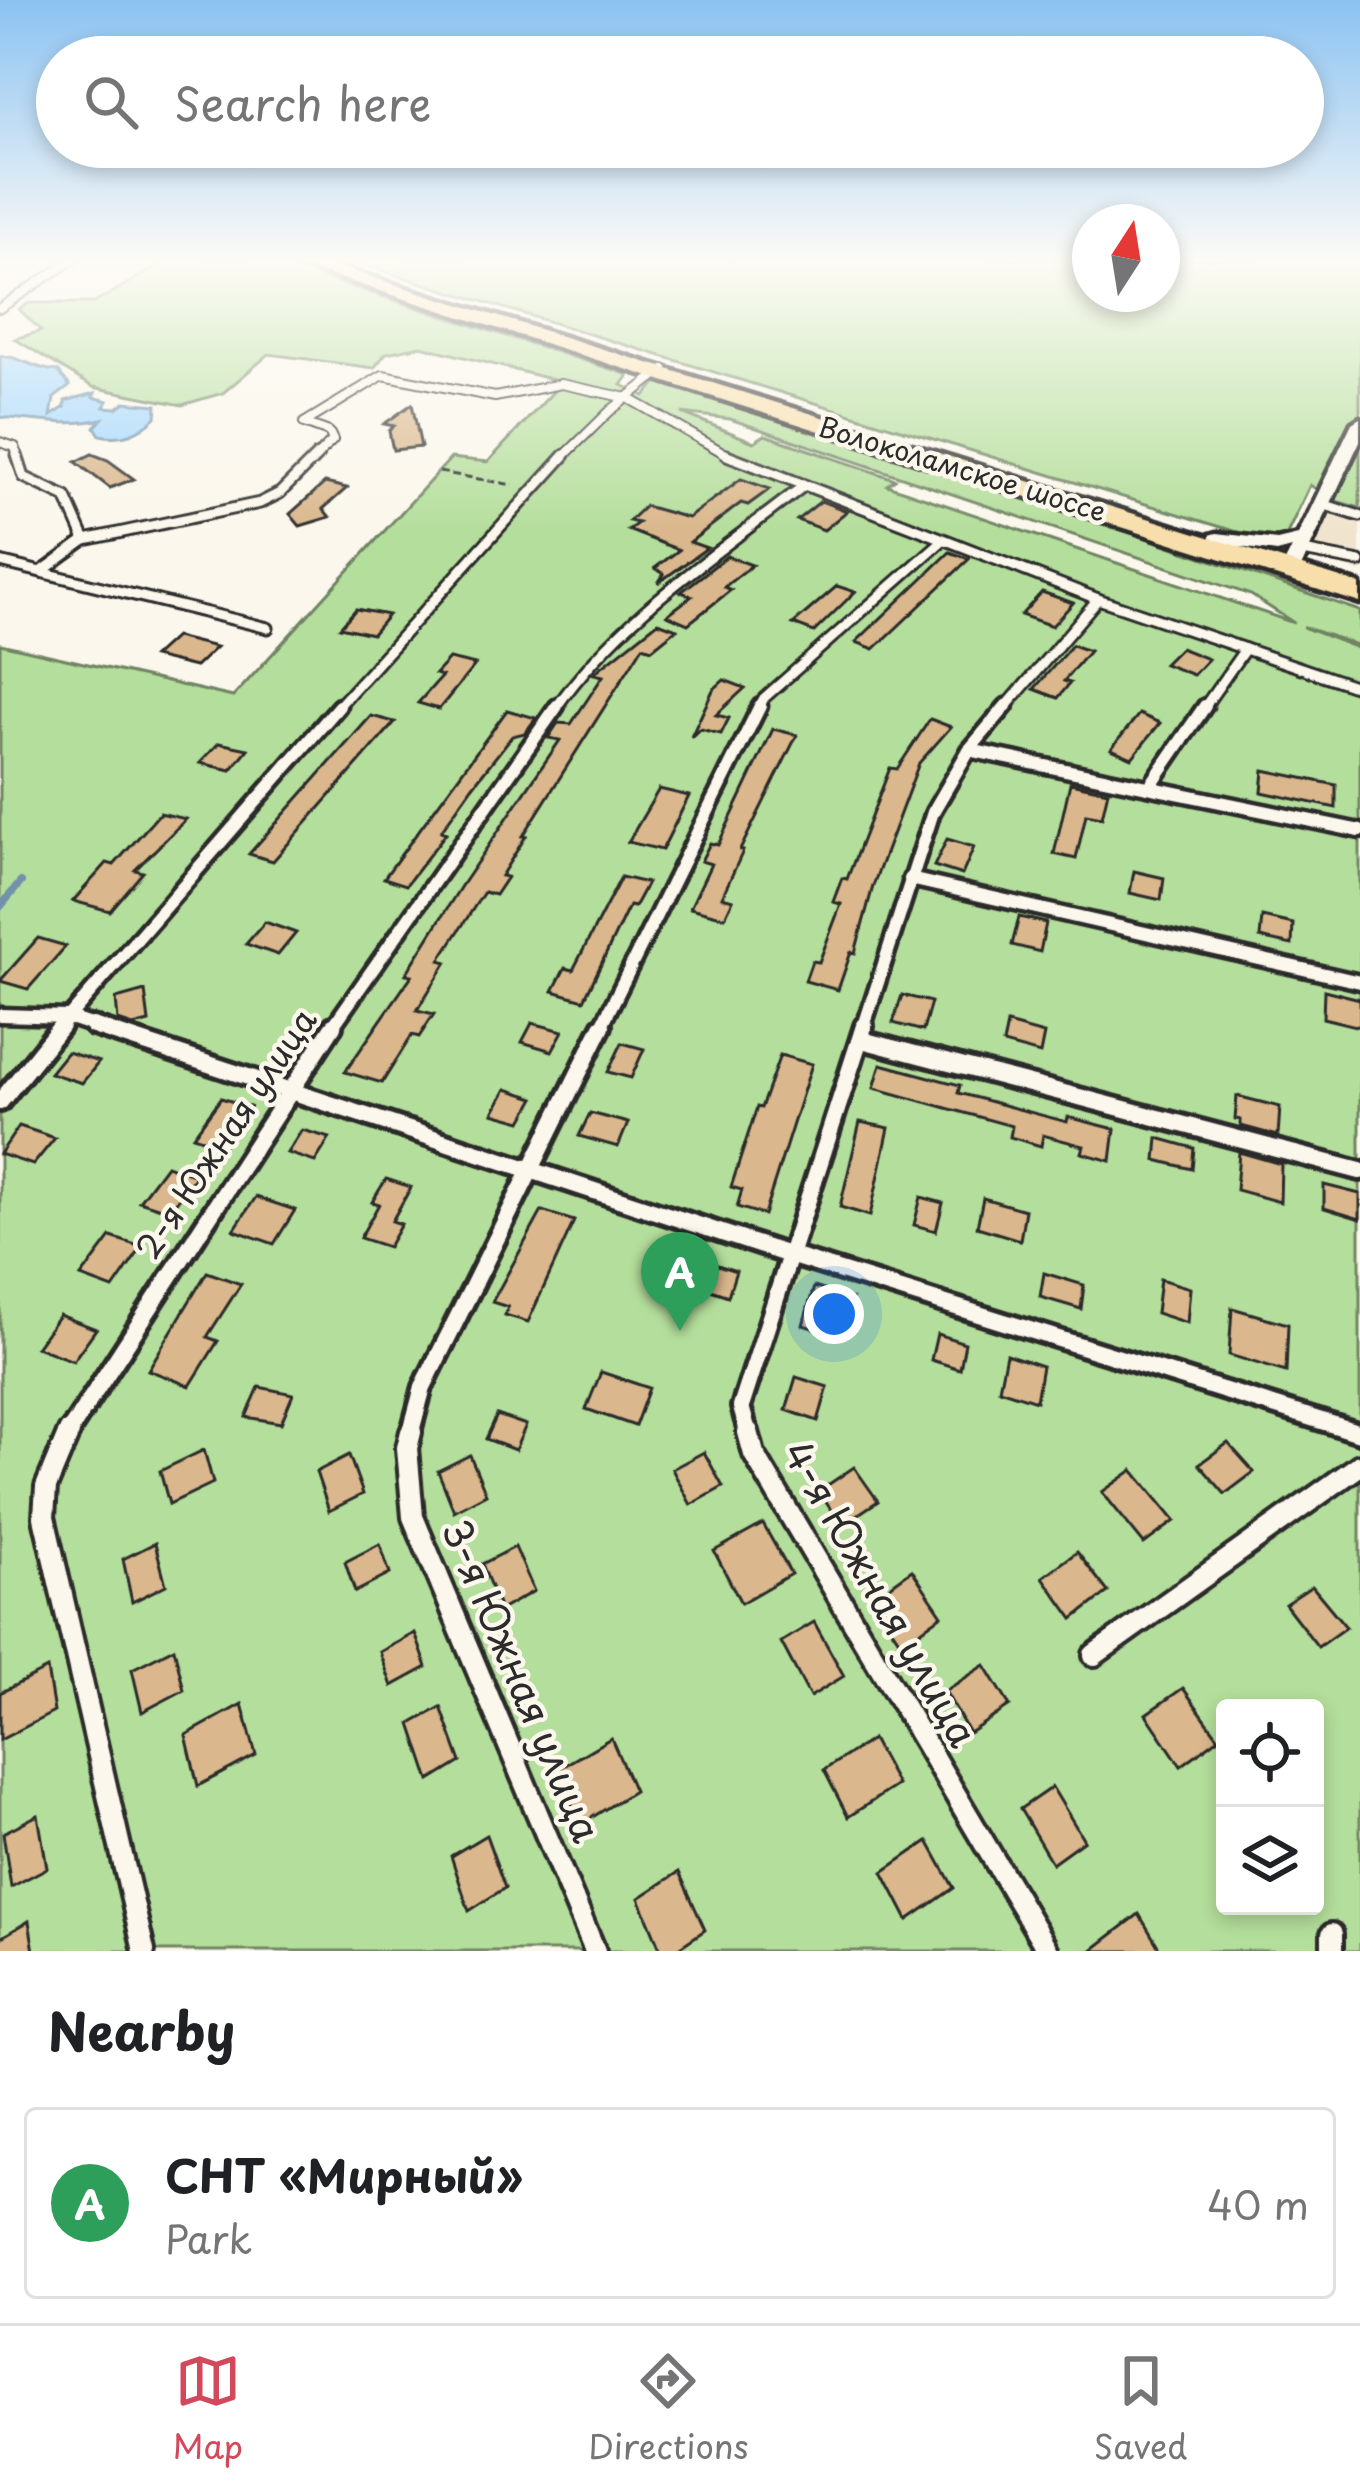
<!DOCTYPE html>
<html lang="en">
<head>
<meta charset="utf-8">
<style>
	body { margin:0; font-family:"Playpen Sans",sans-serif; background:#f6f6f6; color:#202124 }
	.controls { position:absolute; right:36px; bottom:36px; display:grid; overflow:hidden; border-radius:12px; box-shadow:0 6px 18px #0003 }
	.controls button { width:108px; height:108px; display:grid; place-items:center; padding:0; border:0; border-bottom:3px solid #e0e0e0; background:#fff; color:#202124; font:60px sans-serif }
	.compass { position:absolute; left:1072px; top:204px; width:108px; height:108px; border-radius:50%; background:#fff; box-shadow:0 6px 18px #0003; rotate:12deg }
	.you { position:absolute; left:834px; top:1314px; width:42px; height:42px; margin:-30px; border:9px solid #fff; border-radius:50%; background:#1a73e8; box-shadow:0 0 0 18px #1a73e833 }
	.badge { display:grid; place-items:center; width:78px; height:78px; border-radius:50%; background:#d1495b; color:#fff; font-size:39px; font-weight:700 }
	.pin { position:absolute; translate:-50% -99px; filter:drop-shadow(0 3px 6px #0008) }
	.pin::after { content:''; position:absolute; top:63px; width:42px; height:36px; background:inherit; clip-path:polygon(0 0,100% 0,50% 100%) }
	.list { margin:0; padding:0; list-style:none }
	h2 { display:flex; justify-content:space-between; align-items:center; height:156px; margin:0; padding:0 48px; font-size:51px }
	h2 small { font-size:39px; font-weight:400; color:#757577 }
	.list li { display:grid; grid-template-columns:78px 1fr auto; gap:36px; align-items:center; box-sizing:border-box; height:192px; margin:0 24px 24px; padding:0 24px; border:3px solid #e0e0e0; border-radius:12px }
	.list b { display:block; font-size:45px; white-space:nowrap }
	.list p { margin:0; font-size:39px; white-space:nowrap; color:#757577 }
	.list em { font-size:39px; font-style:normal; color:#757577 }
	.icon { flex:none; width:66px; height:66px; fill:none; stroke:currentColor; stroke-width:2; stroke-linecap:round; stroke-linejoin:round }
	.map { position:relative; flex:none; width:1360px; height:1951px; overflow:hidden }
	.search { position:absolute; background:#fff; box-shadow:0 6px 18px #0003; left:36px; right:36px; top:36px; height:132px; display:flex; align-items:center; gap:30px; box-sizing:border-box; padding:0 42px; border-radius:66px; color:#757577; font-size:45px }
	.sheet { height:372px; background:#fff }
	nav { display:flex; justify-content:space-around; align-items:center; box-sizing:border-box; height:168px; border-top:3px solid #e0e0e0; background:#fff; font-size:33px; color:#757577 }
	nav a { display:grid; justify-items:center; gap:6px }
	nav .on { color:#d1495b }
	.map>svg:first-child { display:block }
	.built { fill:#f1e4cf }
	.green { fill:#b4de9b; stroke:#708463; stroke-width:3; fill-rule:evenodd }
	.water { fill:#a0d6ff; stroke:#7192aa; stroke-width:3 }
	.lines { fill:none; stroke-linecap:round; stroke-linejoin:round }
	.stream { stroke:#7192aa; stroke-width:8 }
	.building { fill:#dab78c; stroke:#2b2b2b; stroke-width:3 }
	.lane-far4-casing { stroke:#2b2b2b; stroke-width:12 }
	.lane-far3-casing { stroke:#2b2b2b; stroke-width:15 }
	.lane-far2-casing { stroke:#2b2b2b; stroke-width:21 }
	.lane-far1-casing { stroke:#2b2b2b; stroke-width:26 }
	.lane-casing { stroke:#2b2b2b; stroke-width:28 }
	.street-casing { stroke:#2b2b2b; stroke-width:9 }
	.primary-casing { stroke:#2b2b2b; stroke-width:9 }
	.path { stroke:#2b2b2b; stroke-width:3; stroke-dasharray:8 4.5; stroke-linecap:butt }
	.lane-far4 { stroke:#fbf7ec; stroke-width:8 }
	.lane-far3 { stroke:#fbf7ec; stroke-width:9 }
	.lane-far2 { stroke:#fbf7ec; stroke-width:12 }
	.lane-far1 { stroke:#fbf7ec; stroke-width:16 }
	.lane { stroke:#fbf7ec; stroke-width:20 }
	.street { fill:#fbf7ec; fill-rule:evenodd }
	.primary { fill:#f8deab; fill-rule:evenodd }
	.labels { text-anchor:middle; stroke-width:9; stroke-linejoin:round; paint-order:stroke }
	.far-street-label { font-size:27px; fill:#2b2b2b; stroke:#fbf7ec }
	.street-label { font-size:33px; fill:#2b2b2b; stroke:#fbf7ec }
	.near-street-label { font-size:39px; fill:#2b2b2b; stroke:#fbf7ec }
</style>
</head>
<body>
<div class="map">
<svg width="1360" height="1951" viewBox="0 0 1360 1951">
	<rect width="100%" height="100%" fill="#fbf7ec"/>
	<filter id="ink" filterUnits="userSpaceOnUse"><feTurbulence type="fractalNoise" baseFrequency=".00833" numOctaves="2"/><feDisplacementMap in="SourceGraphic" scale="24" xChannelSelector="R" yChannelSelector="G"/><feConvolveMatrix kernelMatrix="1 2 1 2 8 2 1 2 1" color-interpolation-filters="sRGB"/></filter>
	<g filter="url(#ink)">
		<path class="built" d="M1332,500L1360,508V572L1312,556Z"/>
		<g class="green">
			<path d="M170,259H264L629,375L622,385L645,396L657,382L1067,511L1360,611V646L1303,627L1360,649V1951H0V644L233,697L451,458L488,462L562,382L421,346L386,353L374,368L269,354L223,393L182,405L93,387L15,339L41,331L19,309L29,303H94ZM682,413L730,419L1251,595L1294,623L887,485L895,479L765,435L754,442ZM1225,1708H1315V1906H1225Z"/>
			<path d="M344,259H1090V294H1162V259H1360V508L1332,500L1310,485L1284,540L1244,534Z"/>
		</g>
		<path class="water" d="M0,356C22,356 36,371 58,371L70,386L54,398L51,416L65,407V401L95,393L93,397L108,401L104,407L117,408L125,402L157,405L156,417C139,433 123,440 100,435L95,427L102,419C71,427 35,420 0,417Z"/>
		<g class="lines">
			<path class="stream" d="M0,907L21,882"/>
		</g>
		<g class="building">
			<path d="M412,404L421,447L393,450L389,431L394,426L384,424Z"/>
			<path d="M92,454L108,460L134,479L110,488L76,462Z"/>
			<path d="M741,479L770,489L748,505L741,503L690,542L707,548L658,583L664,574L655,568L679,550L628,530L638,523L629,521L645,506L688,518Z"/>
			<path d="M325,483L347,488L323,509L330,517L300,526L290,514Z"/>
			<path d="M821,501L847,511L824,530L797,520Z"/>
			<path d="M950,552L969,559L874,649L856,642Z"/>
			<path d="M727,556L752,565L724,587L731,590L688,624L667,615L692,596L681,592Z"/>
			<path d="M837,586L855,592L814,632L793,624Z"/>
			<path d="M1042,592L1073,603L1052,626L1021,615Z"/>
			<path d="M356,609L388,615L372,634L340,627Z"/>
			<path d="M658,622L677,629L652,649L643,646L523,836H526L501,876L507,877L495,895L484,892L440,960L447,962L417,1010L434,1014L419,1037L412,1035L382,1083L345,1072L412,975L406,974L461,886L560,740L548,738L558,723L571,724L603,676L594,674L600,668Z"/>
			<path d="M175,637L216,647L195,667L153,657Z"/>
			<path d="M1072,645L1089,651L1064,681L1070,683L1058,698L1034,689Z"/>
			<path d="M1180,648L1208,659L1193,675L1164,664Z"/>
			<path d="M449,659L475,665L439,709L418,703L442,676L435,674Z"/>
			<path d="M724,680L745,688L716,715L729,718L721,734L700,729L691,737L713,690Z"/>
			<path d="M507,710L536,718L525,733L512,736L472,787L441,831L446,833L406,885L384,878Z"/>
			<path d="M1139,714L1160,723L1132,758L1111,749Z"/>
			<path d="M371,716L395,722L273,861L249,854Z"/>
			<path d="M930,719L951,727L919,763L873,886L855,953L851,952L838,990L805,981L812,961L819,962L841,904L833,902L842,878L847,879L890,768L897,769Z"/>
			<path d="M773,729L797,735L740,850L743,851L722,897L733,900L725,917L690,908L711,864L701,861L710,843L718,845Z"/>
			<path d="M219,743L248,749L231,770L200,763Z"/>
			<path d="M1264,770L1336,785V808L1262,792Z"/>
			<path d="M1070,783L1108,791L1102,817L1086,814L1076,859L1054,854Z"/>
			<path d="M659,789L689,796L662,850L628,842Z"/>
			<path d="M160,813L186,819L135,870L143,872L110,911L73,901L107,863L114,865Z"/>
			<path d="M947,839L974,847L962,875L934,866Z"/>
			<path d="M1134,871L1164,878L1161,900L1130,893Z"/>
			<path d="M621,877L647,883L634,907L629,906L584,1000L553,991L565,968L573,970Z"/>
			<path d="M1019,917L1046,923L1040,952L1012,945Z"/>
			<path d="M1262,917L1293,924L1292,945L1260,938Z"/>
			<path d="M265,922L296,933L278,955L246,944Z"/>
			<path d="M38,938L66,946L28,989L0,981Z"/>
			<path d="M1324,990L1360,999V1027L1323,1018Z"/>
			<path d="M145,991L149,1022L133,1026L118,1021L116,999Z"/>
			<path d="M902,995L931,1002L923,1031L893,1023Z"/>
			<path d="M532,1023L563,1031L552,1051L522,1042Z"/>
			<path d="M1007,1024L1044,1034L1040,1054L1003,1044Z"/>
			<path d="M622,1043L644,1049L631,1078L608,1072Z"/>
			<path d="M67,1052L99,1062L82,1083L50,1073Z"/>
			<path d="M780,1055L812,1064L764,1215L737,1207L742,1190L731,1187L757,1107L761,1108Z"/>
			<path d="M881,1064L960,1085L958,1093L1067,1122L1068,1117L1115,1129L1111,1161L1082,1153L1084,1146L1043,1135L1041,1146L1010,1137L1012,1126L874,1088Z"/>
			<path d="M506,1089L535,1098L522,1121L493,1113Z"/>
			<path d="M1237,1096L1280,1107L1278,1136L1241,1126V1120L1235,1119Z"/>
			<path d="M221,1098L250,1107L223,1146L193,1136Z"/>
			<path d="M590,1113L628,1123L618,1147L579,1136Z"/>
			<path d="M860,1122L889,1128L870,1216L840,1207Z"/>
			<path d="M19,1126L55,1138L33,1165L0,1154Z"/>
			<path d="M302,1130L330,1138L315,1162L287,1153Z"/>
			<path d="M1158,1138L1194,1148L1192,1169L1156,1160Z"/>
			<path d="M1239,1152L1281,1164L1280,1202L1236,1190Z"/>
			<path d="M166,1165L196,1175L170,1211L139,1201Z"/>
			<path d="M386,1179L411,1187L392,1221L401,1224L388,1247L360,1238L379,1204L372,1202Z"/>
			<path d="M1324,1185L1360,1194V1219L1324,1208Z"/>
			<path d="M256,1197L295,1210L274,1244L234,1230Z"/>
			<path d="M921,1197L943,1203L936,1231L914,1225Z"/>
			<path d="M983,1198L1025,1210L1020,1240L977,1227Z"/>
			<path d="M542,1211L574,1221L528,1322L505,1315L508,1307L492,1302Z"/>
			<path d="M111,1237L142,1247L113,1289L81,1277Z"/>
			<path d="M708,1262L736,1271L728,1296L699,1286Z"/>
			<path d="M207,1272L241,1284L207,1337L218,1341L190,1386L148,1370Z"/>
			<path d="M1044,1273L1084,1285L1081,1309L1040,1297Z"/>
			<path d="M1160,1279L1190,1288L1187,1323L1156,1313Z"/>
			<path d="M814,1287L852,1299L841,1337L803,1325Z"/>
			<path d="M1232,1308L1288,1324L1286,1372L1229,1355Z"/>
			<path d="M59,1315L96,1329L73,1361L36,1347Z"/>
			<path d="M937,1334L965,1343L960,1369L931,1360Z"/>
			<path d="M1006,1354L1042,1366L1036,1401L999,1389Z"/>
			<path d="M601,1372L649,1388L635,1426L586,1409Z"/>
			<path d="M796,1377L828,1387L818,1421L786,1410Z"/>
			<path d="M259,1387L293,1394L281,1423L246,1417Z"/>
			<path d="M497,1415L526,1425L515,1450L486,1439Z"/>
			<path d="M1228,1443L1254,1472L1225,1494L1199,1464Z"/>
			<path d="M204,1450L213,1483L169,1504L160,1471Z"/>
			<path d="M704,1452L723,1487L691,1505L672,1469Z"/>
			<path d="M349,1455L363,1494L329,1511L316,1472Z"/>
			<path d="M470,1455L486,1494L454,1511L438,1471Z"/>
			<path d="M854,1467L878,1501L842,1525L819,1491Z"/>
			<path d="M1133,1470L1175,1521L1144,1544L1102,1492Z"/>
			<path d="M763,1524L791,1574L741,1603L714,1551Z"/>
			<path d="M155,1543L166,1585L132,1602L123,1559Z"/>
			<path d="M380,1544L390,1574L355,1592L345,1562Z"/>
			<path d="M515,1547L534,1591L500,1610L482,1564Z"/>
			<path d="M1077,1552L1108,1592L1073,1619L1043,1577Z"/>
			<path d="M912,1570L942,1615L902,1644L872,1599Z"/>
			<path d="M1312,1586L1346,1627L1318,1647L1285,1604Z"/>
			<path d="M814,1622L844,1676L810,1697L781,1642Z"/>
			<path d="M415,1633L427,1667L392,1686L380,1652Z"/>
			<path d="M174,1648L184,1690L142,1712L132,1669Z"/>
			<path d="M985,1665L1010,1706L969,1733L945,1691Z"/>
			<path d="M47,1669L54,1712L0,1740V1693Z"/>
			<path d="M1183,1688L1219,1738L1181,1766L1146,1714Z"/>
			<path d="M242,1704L256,1755L198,1786L186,1735Z"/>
			<path d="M441,1707L461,1762L430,1781L411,1724Z"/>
			<path d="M611,1738L634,1791L580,1825L558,1769Z"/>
			<path d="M872,1739L897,1785L848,1817L824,1770Z"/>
			<path d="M1052,1787L1084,1840L1052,1863L1020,1809Z"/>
			<path d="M38,1815L47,1868L11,1887L3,1833Z"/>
			<path d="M486,1835L505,1888L469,1911L451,1856Z"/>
			<path d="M928,1841L954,1888L908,1920L883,1872Z"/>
			<path d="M679,1872L705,1930L674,1951H661L639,1898Z"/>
			<path d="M1139,1914L1161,1951H1091Z"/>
			<path d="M29,1921L34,1951H0V1938Z"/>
		</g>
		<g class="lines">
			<g class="lane-far4-casing">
				<g id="lane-far4">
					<path d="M0,308L74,259"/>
					<path d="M0,442L15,447L18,458"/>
					<path d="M315,458L333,440L329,432L304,423L383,375L495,397L561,384L628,398L733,458"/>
					<path d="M562,458L610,411L664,369"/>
				</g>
			</g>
			<g class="lane-far3-casing">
				<g id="lane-far3">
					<path d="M17,455L24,477L66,497L85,540L260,503L280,493L318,455"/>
					<path d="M727,455L1098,599L1360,688"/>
					<path d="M1319,503L1360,516"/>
					<path d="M85,540L41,572L268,628"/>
					<path d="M1303,551L1360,562"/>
					<path d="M0,562L41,572"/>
					<path d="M336,709L565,455"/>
					<path d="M555,709C619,617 714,556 802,487"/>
					<path d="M758,709L764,698L942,541"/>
					<path d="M1004,709L1098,599"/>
					<path d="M1203,709L1245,649"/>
				</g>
			</g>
			<g class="lane-far2-casing">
				<g id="lane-far2">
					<path d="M969,750L1360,831"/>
					<path d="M1150,786L1205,706"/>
					<path d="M910,879L1360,982"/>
					<path d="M0,1015L67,1017L103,1029"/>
					<path d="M59,1029L339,706"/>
					<path d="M331,1029L557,706"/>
					<path d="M600,1029L760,706"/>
					<path d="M863,1029L933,812L969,750L1006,706"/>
				</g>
			</g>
			<g class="lane-far1-casing">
				<g id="lane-far1">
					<path d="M93,1026L789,1255L1360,1433"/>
					<path d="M862,1040L1360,1171"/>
					<path d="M0,1102L61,1026"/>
					<path d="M67,1435L333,1026"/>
					<path d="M410,1435L423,1387L602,1026"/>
					<path d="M749,1435L741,1407L864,1026"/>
				</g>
			</g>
			<g class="lane-casing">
				<g id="lane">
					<path d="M69,1432L46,1487L44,1517L144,1951"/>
					<path d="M411,1432L407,1448L413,1517L595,1951"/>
					<path d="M748,1432L754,1454L1048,1951"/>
					<path d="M1094,1655L1360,1465"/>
					<path d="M1332,1934V1951"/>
				</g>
			</g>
			<g class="street-casing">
				<path id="street" d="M1360,418V441L1297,576L1280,572L1292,548L1277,552L1210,543V535L1217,533L1277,540L1298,535L1352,423Z"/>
			</g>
			<g class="primary-casing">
				<path id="primary" d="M280,259H313L1360,584V603Z"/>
			</g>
			<path class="path" d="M439,472L513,485"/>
			<use href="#lane-far4" class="lane-far4"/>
			<use href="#lane-far3" class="lane-far3"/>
			<use href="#lane-far2" class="lane-far2"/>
			<use href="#lane-far1" class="lane-far1"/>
			<use href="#lane" class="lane"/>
			<use href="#street" class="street"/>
			<use href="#primary" class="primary"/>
		</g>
	</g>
	<linearGradient id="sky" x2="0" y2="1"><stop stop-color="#8bc2f1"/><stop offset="0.49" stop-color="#fdfbf6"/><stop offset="1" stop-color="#fdfbf6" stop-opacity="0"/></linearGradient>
	<rect width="1360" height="533" fill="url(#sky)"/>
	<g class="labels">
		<g class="far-street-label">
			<text transform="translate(962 470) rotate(17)" y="9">Волоколамское шоссе</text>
		</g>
		<g class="street-label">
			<text transform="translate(226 1134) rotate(-56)" y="12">2-я Южная улица</text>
		</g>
		<g class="near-street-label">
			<text transform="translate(880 1594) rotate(60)" y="14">4-я Южная улица</text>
			<text transform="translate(521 1681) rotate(67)" y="14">3-я Южная улица</text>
		</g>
	</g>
</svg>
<div class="controls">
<button><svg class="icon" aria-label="locate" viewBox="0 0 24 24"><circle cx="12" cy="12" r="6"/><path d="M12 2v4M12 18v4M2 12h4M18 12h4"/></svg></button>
<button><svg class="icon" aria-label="layers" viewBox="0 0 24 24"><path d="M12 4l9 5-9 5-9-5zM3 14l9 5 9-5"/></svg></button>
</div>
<svg class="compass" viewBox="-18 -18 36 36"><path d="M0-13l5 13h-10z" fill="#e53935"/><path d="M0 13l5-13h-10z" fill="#757577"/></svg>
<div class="you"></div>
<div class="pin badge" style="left:680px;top:1331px;background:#2e9e5b">A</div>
<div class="search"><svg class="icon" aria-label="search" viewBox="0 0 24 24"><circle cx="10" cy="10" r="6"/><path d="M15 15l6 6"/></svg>Search here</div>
</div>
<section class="sheet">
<h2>Nearby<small></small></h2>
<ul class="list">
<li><span class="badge" style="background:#2e9e5b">A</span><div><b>СНТ «Мирный»</b><p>Park</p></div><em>40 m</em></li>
</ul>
</section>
<nav>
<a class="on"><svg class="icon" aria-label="map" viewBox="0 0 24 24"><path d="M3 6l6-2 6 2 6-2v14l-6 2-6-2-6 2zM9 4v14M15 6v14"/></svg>Map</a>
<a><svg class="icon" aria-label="directions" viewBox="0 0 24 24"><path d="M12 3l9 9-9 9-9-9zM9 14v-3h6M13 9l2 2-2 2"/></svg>Directions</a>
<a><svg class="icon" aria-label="saved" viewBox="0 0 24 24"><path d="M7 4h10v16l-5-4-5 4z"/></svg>Saved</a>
</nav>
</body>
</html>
